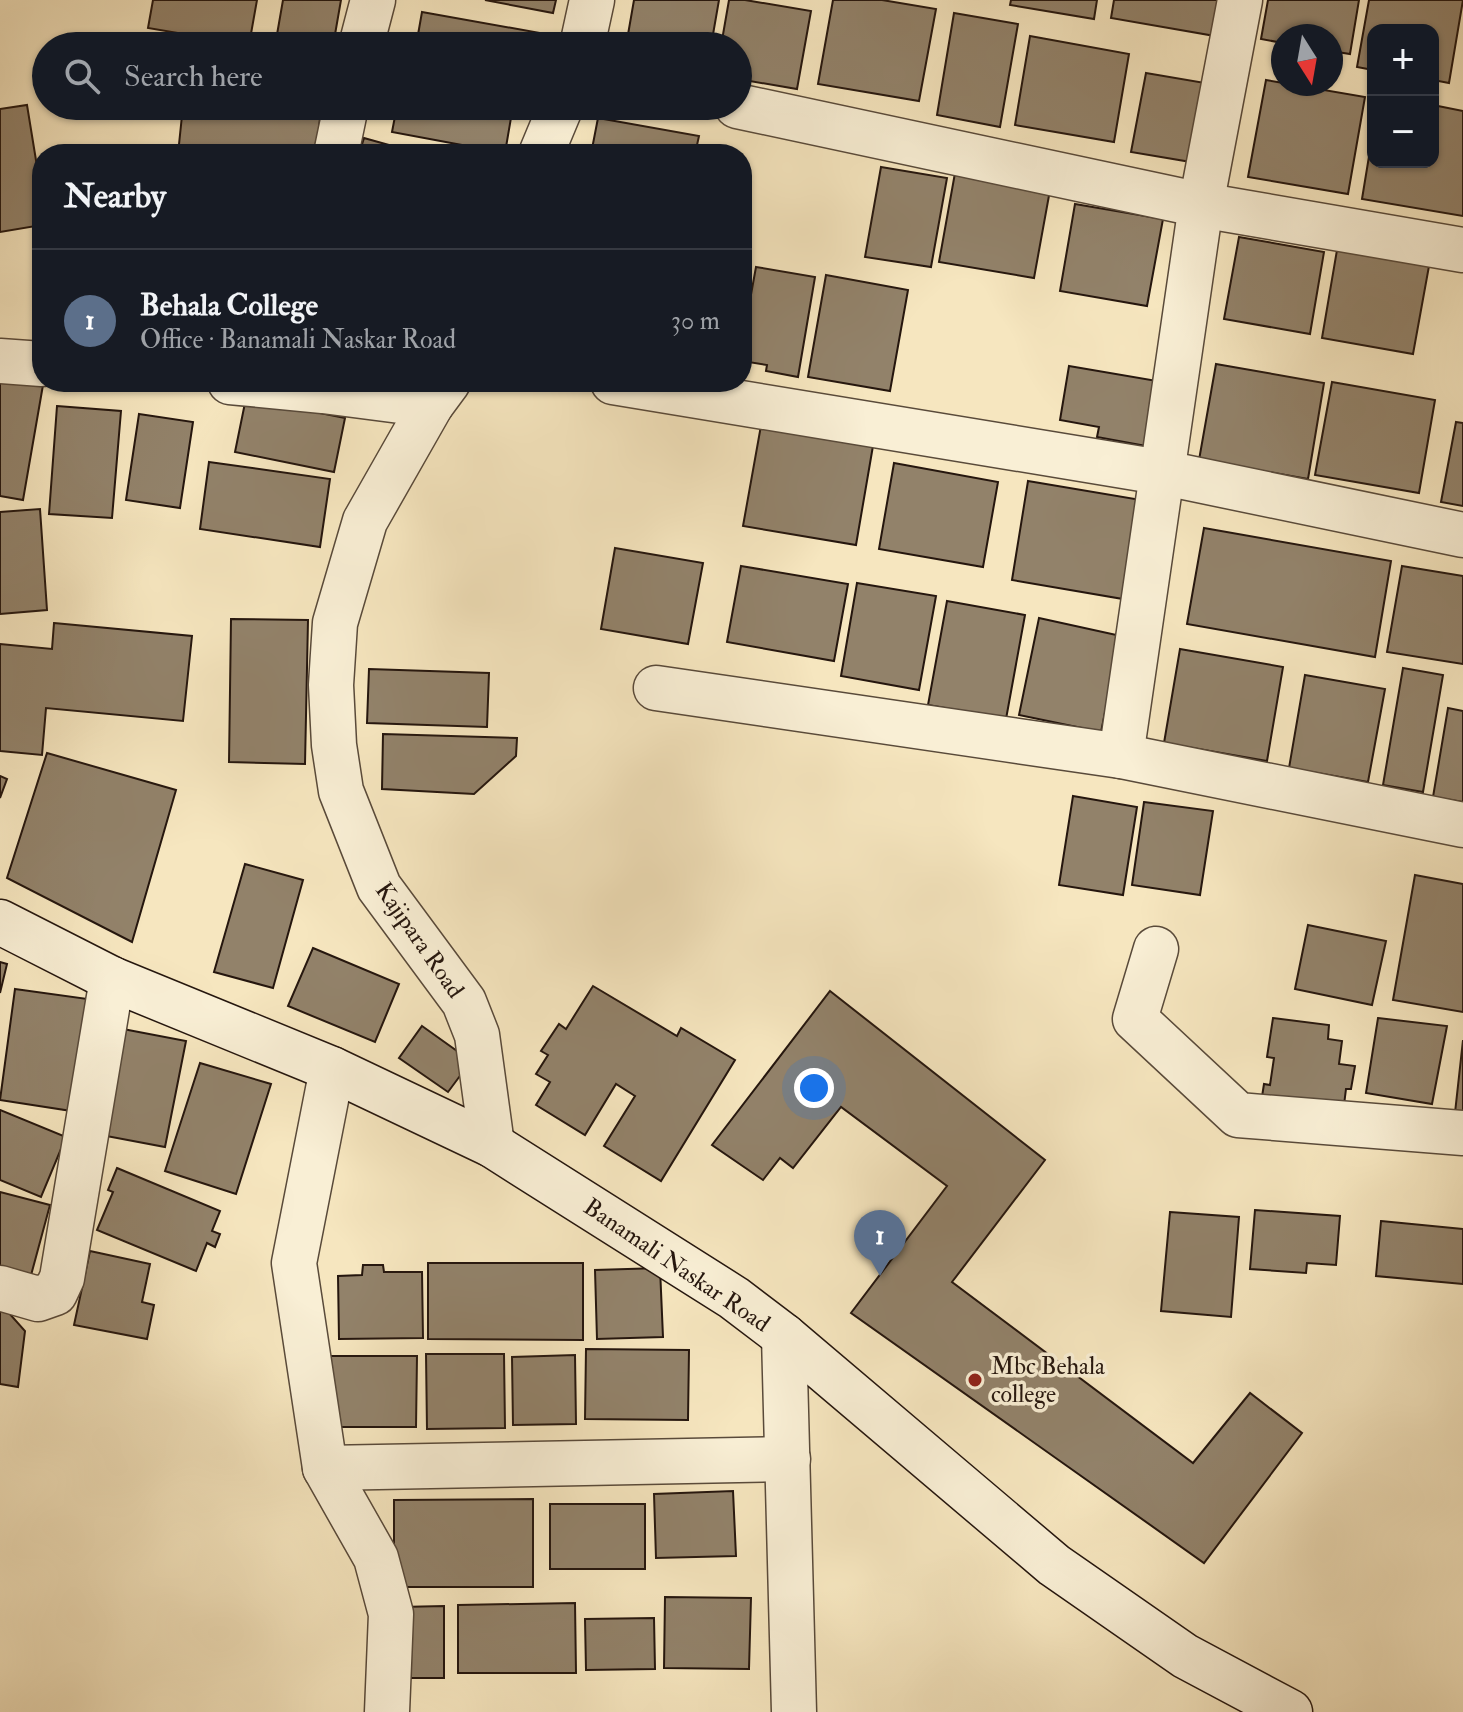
<!DOCTYPE html>
<html lang="en">
<head>
<meta charset="utf-8">
<style>
	body { margin:0; font-family:"IM FELL Double Pica",serif; background:#20242c; color:#f1f3f6 }
	.controls { position:absolute; right:24px; top:24px; display:grid; overflow:hidden; border-radius:16px; box-shadow:0 2px 6px #0004 }
	.controls button { width:72px; height:72px; display:grid; place-items:center; padding:0; border:0; border-bottom:2px solid #363941; background:#171b24; color:#f1f3f6; font:40px sans-serif }
	.compass { position:absolute; left:1271px; top:24px; width:72px; height:72px; border-radius:50%; background:#171b24; box-shadow:0 2px 6px #0004; rotate:169deg }
	.you { position:absolute; left:814px; top:1088px; width:28px; height:28px; margin:-20px; border:6px solid #fff; border-radius:50%; background:#1a73e8; box-shadow:0 0 0 12px #1a73e833 }
	.badge { display:grid; place-items:center; width:52px; height:52px; border-radius:50%; background:#8c9099; color:#fff; font-size:26px; font-weight:700 }
	.pin { position:absolute; translate:-50% -66px; filter:drop-shadow(0 2px 4px #0008) }
	.pin::after { content:''; position:absolute; top:42px; width:28px; height:24px; background:inherit; clip-path:polygon(0 0,100% 0,50% 100%) }
	.list { margin:0; padding:0; list-style:none }
	h2 { display:flex; justify-content:space-between; align-items:center; height:104px; margin:0; padding:0 32px; font-size:34px }
	h2 small { font-size:26px; font-weight:400; color:#9ea1a6 }
	.list li { display:grid; grid-template-columns:52px 1fr auto; gap:24px; align-items:center; box-sizing:border-box; height:144px; padding:0 32px; border-top:2px solid #363941 }
	.list b { display:block; font-size:30px; white-space:nowrap }
	.list p { margin:0; font-size:26px; white-space:nowrap; color:#9ea1a6 }
	.list em { font-size:26px; font-style:normal; color:#9ea1a6 }
	.icon { flex:none; width:44px; height:44px; fill:none; stroke:currentColor; stroke-width:2; stroke-linecap:round; stroke-linejoin:round }
	.map { position:relative; flex:none; width:1463px; height:1712px; overflow:hidden }
	.search { position:absolute; background:#171b24; box-shadow:0 2px 6px #0004; left:32px; top:32px; width:720px; height:88px; display:flex; align-items:center; gap:20px; box-sizing:border-box; padding:0 28px; border-radius:44px; color:#9ea1a6; font-size:30px }
	.panel { position:absolute; background:#171b24; box-shadow:0 2px 6px #0004; left:32px; top:144px; width:720px; height:248px; border-radius:32px }
	.map>svg:first-child { display:block }
	.building { fill:#92826a; stroke:#25160e; stroke-width:2 }
	.lines { fill:none; stroke-linecap:round; stroke-linejoin:round }
	.street-casing { stroke:#594a3a; stroke-width:47 }
	.secondary-casing { stroke:#25160e; stroke-width:47 }
	.street { stroke:#f9efd5; stroke-width:44 }
	.secondary { stroke:#f9efd5; stroke-width:44 }
	.poi-dot { fill:#8f2418; stroke:#f9efd5; stroke-width:3 }
	.labels { text-anchor:middle; stroke-width:7; stroke-linejoin:round; paint-order:stroke }
	.street-label { font-size:24px; fill:#25160e; stroke:#f9efd5 }
	.poi-label { font-size:24px; fill:#25160e; stroke:#f9efd5; text-anchor:start }
</style>
</head>
<body>
<div class="map">
<svg width="1463" height="1712" viewBox="0 0 1463 1712">
	<rect width="100%" height="100%" fill="#f6e6bf"/>
	<filter id="stains"><feTurbulence type="fractalNoise" baseFrequency=".0025" numOctaves="4"/><feColorMatrix values="0 0 0 0 .2 0 0 0 0 .09 0 0 0 0 .02 0 0 0 .5 -.17"/></filter>
	<radialGradient id="worn" r=".72"><stop offset=".6" stop-color="#630" stop-opacity="0"/><stop offset="1" stop-color="#630" stop-opacity=".3"/></radialGradient>
	<g class="building">
		<path d="M153,0H257L249,45L148,28Z"/>
		<path d="M283,0H341L333,46H275Z"/>
		<path d="M485,0H556L553,13Z"/>
		<path d="M634,0H719L711,46H626Z"/>
		<path d="M729,0H745L811,11L797,89L738,79V46H721Z"/>
		<path d="M833,0H882L936,9L919,101L818,84Z"/>
		<path d="M1011,0H1097L1094,19L1010,5Z"/>
		<path d="M1114,0H1222L1215,36L1111,18Z"/>
		<path d="M1268,0H1359L1350,54L1331,51V36H1283V43L1261,39Z"/>
		<path d="M1369,0H1463L1449,83L1433,80V30H1373V70L1357,67Z"/>
		<path d="M422,12L540,33L537,46H416Z"/>
		<path d="M954,13L1018,24L1000,127L937,115Z"/>
		<path d="M1030,36L1129,54L1114,142L1015,125Z"/>
		<path d="M1146,73L1205,83L1191,162L1131,152Z"/>
		<path d="M1266,80L1365,97L1348,194L1248,177Z"/>
		<path d="M27,105L42,197V225L0,232V109Z"/>
		<path d="M1433,105L1463,111V216L1362,199L1373,132V162H1433Z"/>
		<path d="M183,106H321L317,154H178Z"/>
		<path d="M397,106H513L505,153L392,132Z"/>
		<path d="M598,118L699,136L695,154H591Z"/>
		<path d="M364,138L421,154H359Z"/>
		<path d="M881,167L947,178L931,267L865,257Z"/>
		<path d="M955,173L1050,190L1034,278L939,262Z"/>
		<path d="M1075,204L1163,219L1147,306L1060,291Z"/>
		<path d="M1239,237L1324,252L1310,334L1224,319Z"/>
		<path d="M1337,250L1429,266L1413,354L1322,338Z"/>
		<path d="M756,267L815,277L798,377L766,371L767,365L742,361V344Z"/>
		<path d="M826,275L908,290L890,391L808,377Z"/>
		<path d="M1216,364L1324,383L1308,479L1199,460Z"/>
		<path d="M1069,366L1157,381L1146,446L1097,437L1099,427L1060,420Z"/>
		<path d="M0,378L43,385L23,500L0,496Z"/>
		<path d="M1332,382L1435,400L1419,493L1315,475Z"/>
		<path d="M246,398L345,418L334,472L235,452Z"/>
		<path d="M57,406L121,411L112,518L49,514Z"/>
		<path d="M139,414L193,422L180,508L126,500Z"/>
		<path d="M762,420L874,440L856,545L743,526Z"/>
		<path d="M1456,422L1463,423V506L1441,502Z"/>
		<path d="M209,462L330,479L320,547L200,529Z"/>
		<path d="M894,463L998,482L983,567L879,549Z"/>
		<path d="M1028,481L1141,500L1123,599L1012,580Z"/>
		<path d="M40,509L47,610L0,614V512Z"/>
		<path d="M1204,528L1391,561L1375,657L1187,624Z"/>
		<path d="M615,548L703,563L688,644L601,629Z"/>
		<path d="M741,566L848,584L834,661L727,642Z"/>
		<path d="M1402,566L1463,576V664L1387,652Z"/>
		<path d="M857,583L936,596L919,690L841,676Z"/>
		<path d="M947,601L1025,615L1006,719L928,705Z"/>
		<path d="M1039,618L1121,636L1101,732L1019,715Z"/>
		<path d="M231,619L308,620L305,764L229,762Z"/>
		<path d="M54,623L192,636L183,721L46,708L42,755L0,751V644L52,649Z"/>
		<path d="M1180,649L1283,667L1267,761L1164,743Z"/>
		<path d="M1403,668L1443,675L1423,792L1383,785Z"/>
		<path d="M369,669L489,673L487,727L367,723Z"/>
		<path d="M1305,675L1385,689L1368,782L1289,768Z"/>
		<path d="M1448,708L1463,711V802L1433,797Z"/>
		<path d="M383,734L517,738L516,756L474,794L382,789Z"/>
		<path d="M47,753L176,790L132,942L7,878Z"/>
		<path d="M0,776L7,779L0,798Z"/>
		<path d="M1073,796L1137,807L1123,895L1059,885Z"/>
		<path d="M1144,802L1213,811L1200,895L1132,885Z"/>
		<path d="M245,864L303,880L273,988L214,972Z"/>
		<path d="M1415,875L1463,884V1012L1393,1000Z"/>
		<path d="M1308,925L1386,941L1372,1005L1295,989Z"/>
		<path d="M313,948L399,984L375,1042L288,1006Z"/>
		<path d="M0,962L7,964L0,993Z"/>
		<path d="M593,986L677,1036L681,1028L735,1060L661,1181L604,1146L635,1096L616,1084L585,1135L536,1105L550,1082L536,1074L548,1055L541,1051L559,1024L566,1029Z"/>
		<path d="M15,989L95,1000L78,1112L0,1100Z"/>
		<path d="M830,991L1045,1160L952,1282L1193,1463L1250,1393L1302,1433L1204,1563L851,1313L947,1186L841,1107L793,1168L780,1158L763,1180L712,1145Z"/>
		<path d="M1273,1018L1329,1025L1328,1039L1342,1041L1339,1064L1355,1066L1351,1089H1346L1343,1113L1261,1103L1264,1084L1270,1085L1274,1058L1267,1057Z"/>
		<path d="M1378,1018L1447,1026L1432,1104L1366,1093Z"/>
		<path d="M422,1026L471,1061L448,1092L399,1058Z"/>
		<path d="M123,1029L186,1041L165,1147L101,1135Z"/>
		<path d="M1463,1040V1114L1455,1113Z"/>
		<path d="M200,1063L271,1084L236,1194L165,1171Z"/>
		<path d="M0,1110L66,1137L41,1197L0,1180Z"/>
		<path d="M117,1168L220,1211L212,1231L220,1234L215,1247L207,1243L196,1271L97,1230L113,1192L108,1190Z"/>
		<path d="M0,1192L50,1205L30,1279L0,1271Z"/>
		<path d="M1255,1210L1340,1216L1336,1265L1307,1263L1306,1273L1250,1269Z"/>
		<path d="M1170,1212L1239,1217L1231,1317L1161,1311Z"/>
		<path d="M1381,1221L1463,1229V1284L1376,1276Z"/>
		<path d="M90,1251L150,1264L142,1302L154,1305L147,1339L74,1325Z"/>
		<path d="M428,1263H583V1340L428,1339Z"/>
		<path d="M363,1265H383L384,1272H422L423,1338L339,1339L338,1276L362,1275Z"/>
		<path d="M660,1268L663,1337L597,1339L595,1270Z"/>
		<path d="M0,1303L25,1331L18,1387L0,1384Z"/>
		<path d="M586,1349L689,1350L688,1420L585,1419Z"/>
		<path d="M426,1354H504L505,1428L427,1429Z"/>
		<path d="M575,1355L576,1424L513,1425L512,1357Z"/>
		<path d="M330,1356H417L416,1427H330Z"/>
		<path d="M733,1491L736,1556L656,1558L654,1494Z"/>
		<path d="M533,1499V1587H394V1500Z"/>
		<rect x="550" y="1504" width="95" height="65"/>
		<path d="M665,1597L751,1598L749,1669L664,1668Z"/>
		<path d="M575,1603L576,1673H458V1605Z"/>
		<path d="M444,1606V1678H400V1607Z"/>
		<path d="M654,1618L655,1669L586,1670L585,1619Z"/>
	</g>
	<g class="lines">
		<g class="street-casing">
			<g id="street">
				<path d="M361,46L373,0"/>
				<path d="M582,46L592,0"/>
				<path d="M737,106L1201,205L1463,250"/>
				<path d="M336,154L346,106"/>
				<path d="M541,154L561,106"/>
				<path d="M0,361L42,364"/>
				<path d="M230,382L323,391L431,405"/>
				<path d="M448,382L431,405L365,521L335,623L331,685L334,745L341,791L379,887L464,1002L477,1035L492,1145"/>
				<path d="M613,382L1160,472L1463,535"/>
				<path d="M656,688L1121,756L1463,825"/>
				<path d="M1121,756L1201,205L1240,0"/>
				<path d="M1156,949L1135,1019L1238,1115L1463,1133"/>
				<path d="M332,1069L294,1263L325,1468L376,1558L391,1614L387,1712"/>
				<path d="M0,1288L38,1299L55,1293L62,1278L112,979"/>
				<path d="M784,1336L794,1712"/>
				<path d="M325,1468L788,1459"/>
			</g>
		</g>
		<g class="secondary-casing">
			<path id="secondary" d="M0,922L112,979L332,1069L492,1145L734,1298L784,1336L1054,1565L1185,1656L1290,1712"/>
		</g>
		<use href="#street" class="street"/>
		<use href="#secondary" class="secondary"/>
	</g>
	<circle class="poi-dot" cx="975" cy="1380" r="8"/>
	<g class="labels">
		<g class="street-label">
			<text transform="translate(420 940) rotate(55)" y="8">Kajipara Road</text>
			<text transform="translate(677 1265) rotate(34)" y="8">Banamali Naskar Road</text>
		</g>
		<g class="poi-label">
			<text x="991" y="1374">Mbc Behala<tspan x="991" dy="28">college</tspan></text>
		</g>
	</g>
	<rect width="100%" height="100%" filter="url(#stains)"/>
	<rect width="100%" height="100%" fill="url(#worn)"/>
</svg>
<div class="controls">
<button>+</button>
<button>−</button>
</div>
<svg class="compass" viewBox="-18 -18 36 36"><path d="M0-13l5 13h-10z" fill="#e53935"/><path d="M0 13l5-13h-10z" fill="#9ea1a6"/></svg>
<div class="you"></div>
<div class="pin badge" style="left:880px;top:1276px;background:#5c6f8a">1</div>
<div class="search"><svg class="icon" aria-label="search" viewBox="0 0 24 24"><circle cx="10" cy="10" r="6"/><path d="M15 15l6 6"/></svg>Search here</div>
<section class="panel">
<h2>Nearby<small></small></h2>
<ul class="list">
<li><span class="badge" style="background:#5c6f8a">1</span><div><b>Behala College</b><p>Office · Banamali Naskar Road</p></div><em>30 m</em></li>
</ul>
</section>
</div>
</body>
</html>
